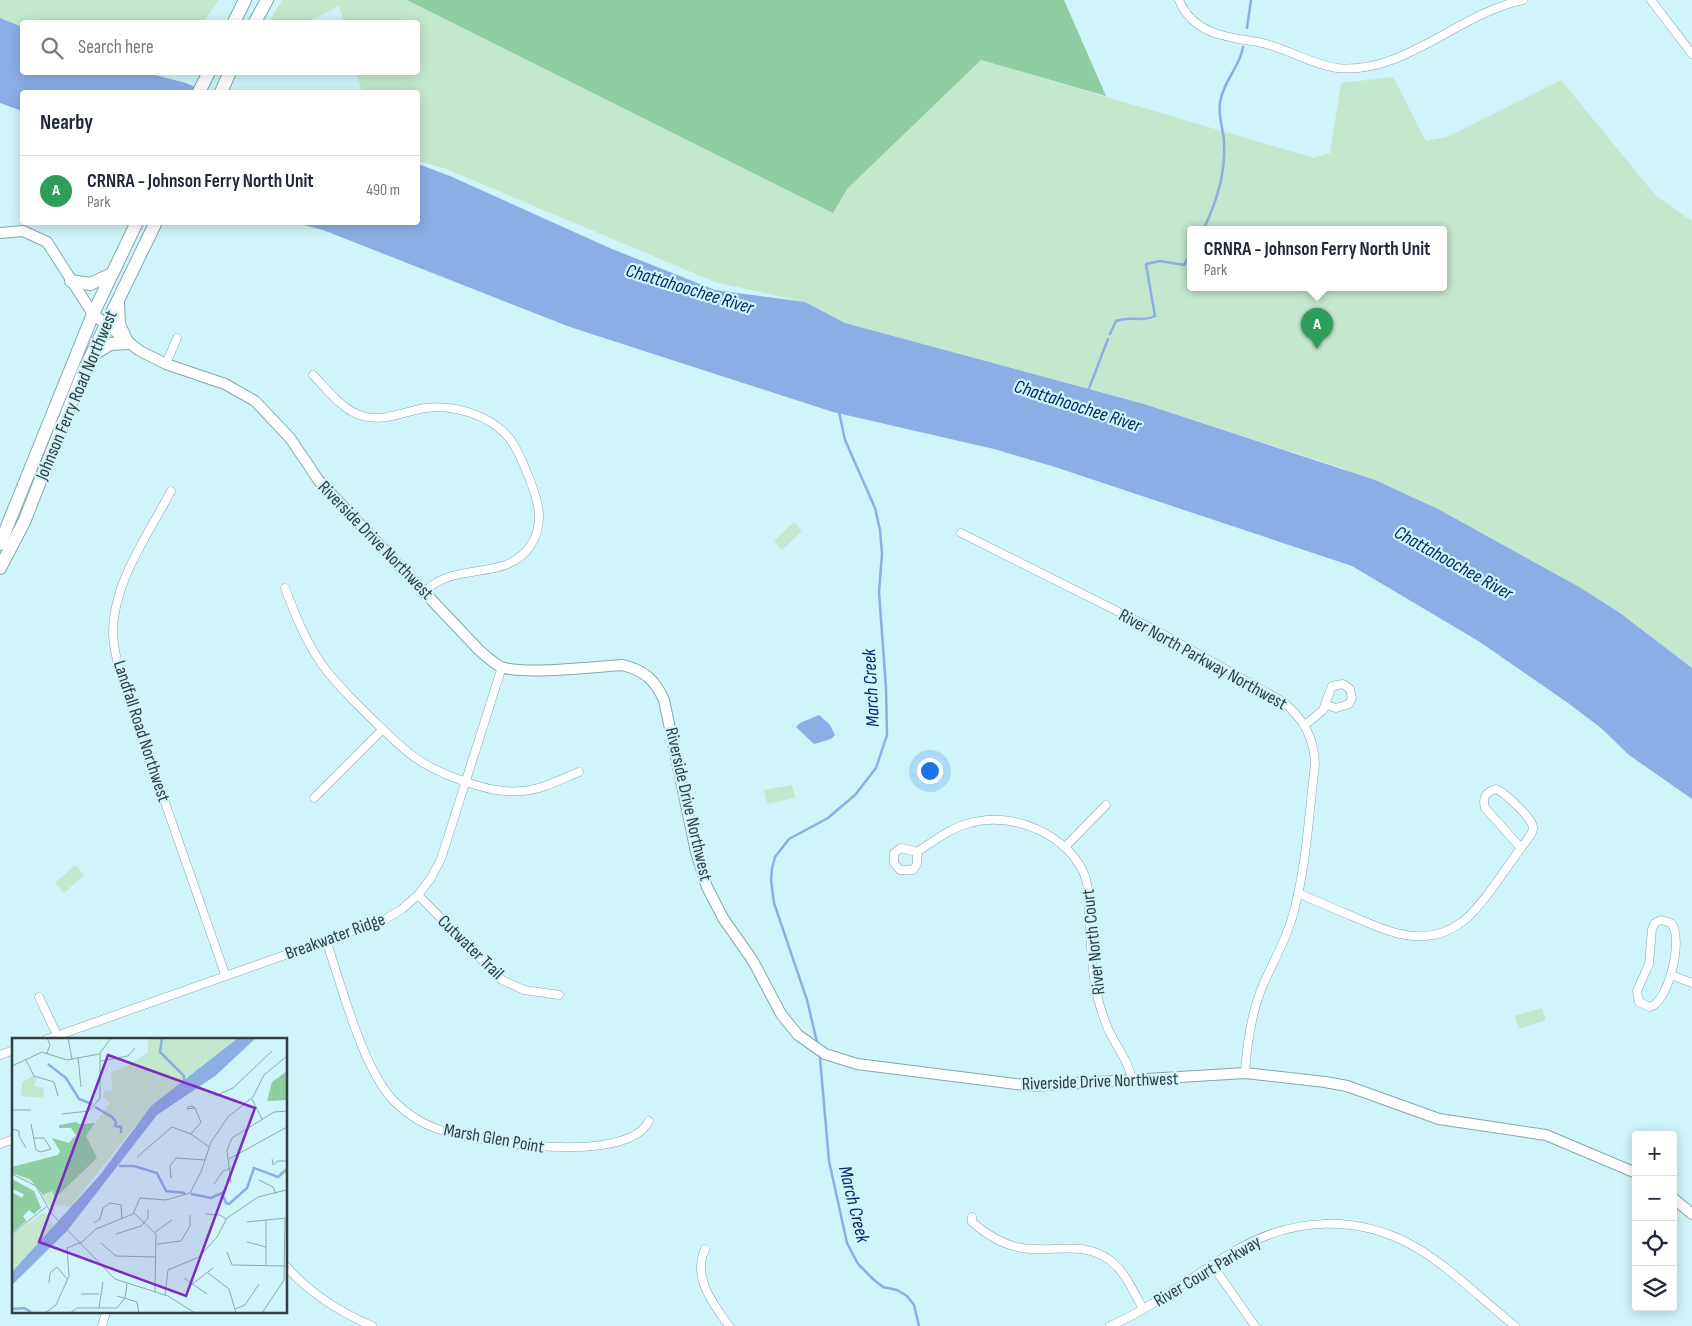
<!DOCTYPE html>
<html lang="en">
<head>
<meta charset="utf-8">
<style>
	body { margin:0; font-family:"Sofia Sans Condensed",sans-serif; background:#f2f2f3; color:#1f2937 }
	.controls { position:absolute; right:15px; bottom:15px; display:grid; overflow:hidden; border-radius:5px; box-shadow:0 2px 12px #0003 }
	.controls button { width:45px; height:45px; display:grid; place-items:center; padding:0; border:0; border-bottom:1px solid #e0e1e3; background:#fff; color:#1f2937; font:25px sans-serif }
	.you { position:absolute; left:929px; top:770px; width:18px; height:18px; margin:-12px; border:4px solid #fff; border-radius:50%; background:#1a73e8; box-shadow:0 0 0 8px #1a73e833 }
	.badge { display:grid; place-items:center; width:32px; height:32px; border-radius:50%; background:#ea580c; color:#fff; font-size:16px; font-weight:700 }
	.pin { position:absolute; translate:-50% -41px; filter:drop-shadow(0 1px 2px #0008) }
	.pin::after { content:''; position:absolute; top:26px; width:18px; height:15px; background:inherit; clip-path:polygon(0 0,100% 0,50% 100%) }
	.popup { position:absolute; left:1187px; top:226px; width:260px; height:65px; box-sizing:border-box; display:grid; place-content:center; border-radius:5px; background:#fff; filter:drop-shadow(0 1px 4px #0005); font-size:16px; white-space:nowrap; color:#747a83 }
	.popup b { font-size:19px; color:#1f2937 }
	.popup::after { content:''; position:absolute; left:50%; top:100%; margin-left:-10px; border:10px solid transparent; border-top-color:#fff }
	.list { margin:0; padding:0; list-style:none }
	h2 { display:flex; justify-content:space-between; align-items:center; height:65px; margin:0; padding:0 20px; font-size:21px }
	h2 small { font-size:16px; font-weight:400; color:#747a83 }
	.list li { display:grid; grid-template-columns:32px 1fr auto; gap:15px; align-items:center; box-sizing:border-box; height:70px; padding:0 20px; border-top:1px solid #e0e1e3 }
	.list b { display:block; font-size:19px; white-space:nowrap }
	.list p { margin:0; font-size:16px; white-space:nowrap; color:#747a83 }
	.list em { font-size:16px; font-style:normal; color:#747a83 }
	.icon { flex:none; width:28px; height:28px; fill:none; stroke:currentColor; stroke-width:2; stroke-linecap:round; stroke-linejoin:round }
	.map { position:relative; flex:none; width:1692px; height:1326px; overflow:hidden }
	.search { position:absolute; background:#fff; box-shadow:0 2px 12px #0003; left:20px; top:20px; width:400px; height:55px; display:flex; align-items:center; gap:12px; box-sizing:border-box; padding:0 18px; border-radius:5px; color:#747a83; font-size:19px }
	.panel { position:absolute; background:#fff; box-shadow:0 2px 12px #0003; left:20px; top:90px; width:400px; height:135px; border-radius:5px }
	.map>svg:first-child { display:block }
	.green { fill:#c3e8ce; fill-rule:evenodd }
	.forest { fill:#8fcda3 }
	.water { fill:#8baee4 }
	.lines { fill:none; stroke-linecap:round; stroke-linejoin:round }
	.stream { stroke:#8baee4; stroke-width:2.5 }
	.minor-casing { stroke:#85a8ac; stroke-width:9 }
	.tertiary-casing { stroke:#85a8ac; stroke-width:12 }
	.primary-casing { stroke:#85a8ac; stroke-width:14 }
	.minor { stroke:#fff; stroke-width:8 }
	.tertiary { stroke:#fff; stroke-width:10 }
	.primary { stroke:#fff; stroke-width:12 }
	.labels { text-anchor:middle; stroke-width:4.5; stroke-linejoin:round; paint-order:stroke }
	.street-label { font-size:18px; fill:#303e40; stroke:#cff4f9 }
	.water-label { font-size:19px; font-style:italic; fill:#002a67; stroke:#cff4f9 }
	.inset-river { fill:none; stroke:#8baee4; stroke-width:2.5 }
	.inset-road { fill:none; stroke:#8fabaf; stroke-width:1 }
	.view { fill:#7b2cbf; fill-opacity:0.15; stroke:#7b2cbf; stroke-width:2.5 }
	.inset-edge { fill:none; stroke:#303e40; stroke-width:2.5 }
</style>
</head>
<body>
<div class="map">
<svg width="1692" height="1326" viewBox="0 0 1692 1326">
	<rect width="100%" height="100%" fill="#cff4f9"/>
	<g class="green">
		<path d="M0,0H219L203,22H22V35L0,25Z"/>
		<path d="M282,0H700L847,189L981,60L1314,158L1330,153L1341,83L1393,77L1426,141L1447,137L1561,80L1656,196L1692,221V668L1620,613L1581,588L1479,531L1342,468L1144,404L845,323L805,302L715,282L444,168L418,161V92H362L357,73L418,72V22H344L339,6L308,22H269ZM1191,230H1443V288H1191Z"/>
		<path d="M794,522L802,531L782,550L774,541Z"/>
		<path d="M792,785L795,798L767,804L764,790Z"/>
		<path d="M75,865L84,875L64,893L55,883Z"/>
		<path d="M1542,1008L1546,1020L1519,1029L1515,1016Z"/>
	</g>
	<path class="forest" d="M407,0H1064L1106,96L981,60L847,189L833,213Z"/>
	<g class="water">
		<path d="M0,18L22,27V72L147,73L186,83L208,92H22V111L0,103Z"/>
		<path d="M418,164L450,176L612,249L715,290L805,302L845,323L1144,404L1375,480L1438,509L1581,588L1620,613L1692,668V799L1629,755L1601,728L1568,703L1480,642L1352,566L1055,467L994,449L833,412L570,327L323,230L296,223L418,222Z"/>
		<path d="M819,715L830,725L835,735L831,739L814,744L796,727L800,723Z"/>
	</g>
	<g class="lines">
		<g class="stream">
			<path d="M1247,28L1251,0"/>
			<path d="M1203,230C1217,202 1226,173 1224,141C1223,128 1218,116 1220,103C1223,81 1240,67 1243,47"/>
			<path d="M1110,334L1116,321C1133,315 1141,323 1155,316L1146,264L1160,261L1184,265L1191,253"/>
			<path d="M1088,391L1108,339"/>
			<path d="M817,1042L807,1000L774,903L771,880L772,868L775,857L789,839L828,818L855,795L876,768L887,735L886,688L879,592L882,554L880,530L875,508L845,440L839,412"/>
			<path d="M820,1058L829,1161L847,1243L858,1264L874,1280L883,1287L897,1290L907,1296L914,1305L919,1326"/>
		</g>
		<g class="minor-casing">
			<g id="minor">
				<path d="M1179,0C1193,34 1226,37 1258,42C1285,47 1309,64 1337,68C1404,75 1459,13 1523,0"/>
				<path d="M1651,0L1692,54"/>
				<path d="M166,364L177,338"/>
				<path d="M313,375C327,389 342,410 362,416C385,422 402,412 425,408C454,404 491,415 510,439C519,451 524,466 530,480C538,501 545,523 531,545C506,583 453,560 425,592"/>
				<path d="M171,491C148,535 113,582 113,633C113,646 117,658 119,671L225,974"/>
				<path d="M961,533L1159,632L1282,701C1303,718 1314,737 1315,764C1309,813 1306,872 1292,918C1285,942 1273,962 1263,985C1251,1013 1247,1043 1245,1073"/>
				<path d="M285,588C295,614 305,640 321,663C334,682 351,698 367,714C403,749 416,765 466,782C484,788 502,793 522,791C541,790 561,779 579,772"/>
				<path d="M1305,725L1323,710L1332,686L1343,684L1350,689L1352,698L1349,704L1336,708L1326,705"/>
				<path d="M1496,789C1504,792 1532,818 1533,827C1534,833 1525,842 1521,848L1485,808C1482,797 1486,792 1496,789Z"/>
				<path d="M314,798L383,729"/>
				<path d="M1066,846L1106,805"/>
				<path d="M917,852V864L913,870H900L894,863V853L901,848L917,852C934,841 950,828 970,823C1013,810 1072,836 1086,879C1089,891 1089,905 1089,917C1091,941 1091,965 1096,989C1098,1002 1103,1016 1108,1029C1116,1046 1129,1062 1132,1080"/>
				<path d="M1298,893C1316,901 1335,909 1354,917C1389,932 1426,949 1462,922C1482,907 1505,869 1521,848"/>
				<path d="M418,895L502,980L524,990L559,995"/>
				<path d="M1661,920L1671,923C1684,937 1669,1002 1650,1007L1639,1002L1637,991L1649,964L1652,929L1655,923Z"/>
				<path d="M326,940C341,984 363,1070 394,1101C406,1113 422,1124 438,1129C479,1142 626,1166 649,1121"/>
				<path d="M1671,975L1692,983"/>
				<path d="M39,997L57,1035"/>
				<path d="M45,1040L384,920L402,909L418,895L431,878L441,859L502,667"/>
				<path d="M0,1055L14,1050"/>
				<path d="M0,1144L14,1139"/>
				<path d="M972,1217V1222C987,1235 1003,1245 1022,1248C1054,1253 1084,1240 1111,1261C1126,1273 1134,1293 1143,1309"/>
				<path d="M705,1249C692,1278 713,1303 729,1326"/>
				<path d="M286,1266C309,1293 340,1312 372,1326"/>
				<path d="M1213,1266L1255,1326"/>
				<path d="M102,1326L106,1312"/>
				<path d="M1110,1326C1156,1306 1196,1273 1240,1248C1294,1218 1355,1215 1410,1244C1447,1264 1482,1300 1515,1326"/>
			</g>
		</g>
		<g class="tertiary-casing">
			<g id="tertiary">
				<path d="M0,233L23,231L47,242L93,314L140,351L166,364L225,384L255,401L290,438L319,481L479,650C486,656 493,663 501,667C523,675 595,667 622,665C644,670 655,680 664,700L696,852L707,887L723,918L753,961L781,1014L798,1035L825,1054L857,1064L1032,1086L1245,1073L1325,1082L1347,1086L1439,1119L1546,1135L1636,1173"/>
				<path d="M1673,1198L1692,1214"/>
			</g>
		</g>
		<g class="primary-casing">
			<g id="primary">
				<path d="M234,22L245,0"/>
				<path d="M255,22L267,0"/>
				<path d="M199,92L209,72"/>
				<path d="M221,92L230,72"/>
				<path d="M71,281L90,284L112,274"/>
				<path d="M118,302L119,324L127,342"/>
				<path d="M91,356L110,344L128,343"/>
				<path d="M0,544L93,314L137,222"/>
				<path d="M0,568L24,522L84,370L156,222"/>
			</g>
		</g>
		<use href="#minor" class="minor"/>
		<use href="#tertiary" class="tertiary"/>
		<use href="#primary" class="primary"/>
	</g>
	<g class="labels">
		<g class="street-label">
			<text transform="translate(76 395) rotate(-67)" y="6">Johnson Ferry Road Northwest</text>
			<text transform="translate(376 540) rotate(46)" y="6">Riverside Drive Northwest</text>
			<text transform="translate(1203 659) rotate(29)" y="6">River North Parkway Northwest</text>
			<text transform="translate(142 731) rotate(72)" y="6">Landfall Road Northwest</text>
			<text transform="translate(689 804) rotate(77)" y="6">Riverside Drive Northwest</text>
			<text transform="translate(335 936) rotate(-20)" y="6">Breakwater Ridge</text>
			<text transform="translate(1093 942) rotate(-96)" y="6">River North Court</text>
			<text transform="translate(471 947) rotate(44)" y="6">Cutwater Trail</text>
			<text transform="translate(1100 1081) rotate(-2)" y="6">Riverside Drive Northwest</text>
			<text transform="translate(494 1138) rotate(10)" y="6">Marsh Glen Point</text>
			<text transform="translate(1207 1271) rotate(-31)" y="6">River Court Parkway</text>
		</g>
		<g class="water-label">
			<text transform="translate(690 288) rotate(17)" y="7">Chattahoochee River</text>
			<text transform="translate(1078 405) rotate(18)" y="7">Chattahoochee River</text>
			<text transform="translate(1454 562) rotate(29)" y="7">Chattahoochee River</text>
			<text transform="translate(870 688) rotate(-93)" y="7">March Creek</text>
			<text transform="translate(855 1204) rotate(76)" y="7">March Creek</text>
		</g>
	</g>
	<g transform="translate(12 1038)">
		<rect width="275" height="275" fill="#cff4f9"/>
		<path d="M136,0H226L139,68L59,168L42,167V176L23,145L0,135V129L46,117L74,98L98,65L91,59L92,53L101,52L99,34L116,28L136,14ZM21,37L24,40L22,48L32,50L31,60L9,58L10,45ZM32,174L43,188L0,237V197Z" fill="#c3e8ce"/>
		<path d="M275,33V62L255,63L260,44ZM64,84L67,86L83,85L74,98L85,120L43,160L40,153L31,157L18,141L0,135V129L46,117L48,113L40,100L57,105L64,97L59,90H47V87ZM0,141L22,153L29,170L22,176L17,172L11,178L14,183L0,195V154L10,160L12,156L0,151Z" fill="#8fcda3"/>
		<path d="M226,0H244L203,38L145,77L55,193L0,247V234L88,137L139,68Z" fill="#8baee4"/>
		<path class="inset-river" d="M150,0L148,14L172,38V43M36,26L54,40L67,61L80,66M83,69L100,79L104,84L103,88L109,89V95M107,128H122L145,135L154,153L173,155M179,156L199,160L210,155L214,165L217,166L235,150L242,130L266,139L275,131M0,271L12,270L19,274"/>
		<path class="inset-road" d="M35,0L38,7L35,15M56,0L60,21M66,19L69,49M14,22L22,38L42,44L46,58M89,23L116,18L123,10M0,28L30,14L55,22L87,16M203,58L221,50L260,13M240,61L250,81M181,68L183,70L175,71L176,69ZM0,72H19M50,76L77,73L88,60V15L99,0M19,86L24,112L29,114L39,111L32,100H22M0,91L7,93V98L14,110M179,96L189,84L183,70M125,119L160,89L179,96L197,109M217,121L275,89M260,121L261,127L266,123H275M0,136L24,148L39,175L103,241L156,258L183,275M159,137V140L158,128L164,120L193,122M247,142L261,149L264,156M219,145L215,112L220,100L262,74L275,73M202,146L211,133L219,130M122,175L144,196L143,254M194,176L208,177L214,181M235,184L274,180M82,185L88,181L91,170L98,165L109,167L110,181M143,194L160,182M0,196L34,169M104,196L129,188L136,180V171M235,204L254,209M89,205L104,218L144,219M145,206L169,203L178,188V177M215,214L220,227L273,228M254,228V182M196,235L217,251L224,275M172,240L195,256M37,245L38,235L45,229L56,242M179,247L201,230M69,256H87M153,257L156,232L187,219L205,199L215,180L246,159L274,152M105,258L125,264L127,275M87,270L91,244M223,271L233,267L247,246M33,275L44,267L57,238L55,210L70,204L84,191L121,176L128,160L154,162L178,155L189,134L199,104L216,79L241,59L252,37L275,18M58,275L65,270H105L113,260L115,246M250,275L272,242L273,181"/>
		<path class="view" d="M96,17L243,70L174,258L27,204Z"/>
		<rect width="275" height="275" class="inset-edge"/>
	</g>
</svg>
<div class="controls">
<button>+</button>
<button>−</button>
<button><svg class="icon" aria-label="locate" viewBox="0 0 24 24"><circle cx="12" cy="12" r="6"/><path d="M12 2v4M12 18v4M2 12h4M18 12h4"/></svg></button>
<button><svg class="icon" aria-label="layers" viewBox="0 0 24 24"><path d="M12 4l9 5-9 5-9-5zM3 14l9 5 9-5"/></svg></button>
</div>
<div class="you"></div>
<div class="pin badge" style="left:1317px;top:349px;background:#2e9e5b">A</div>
<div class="popup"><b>CRNRA - Johnson Ferry North Unit</b>Park</div>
<div class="search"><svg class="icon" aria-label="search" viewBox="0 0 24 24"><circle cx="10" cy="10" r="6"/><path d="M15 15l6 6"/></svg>Search here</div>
<section class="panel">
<h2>Nearby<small></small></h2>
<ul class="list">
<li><span class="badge" style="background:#2e9e5b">A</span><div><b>CRNRA - Johnson Ferry North Unit</b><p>Park</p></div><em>490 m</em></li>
</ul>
</section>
</div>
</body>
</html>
